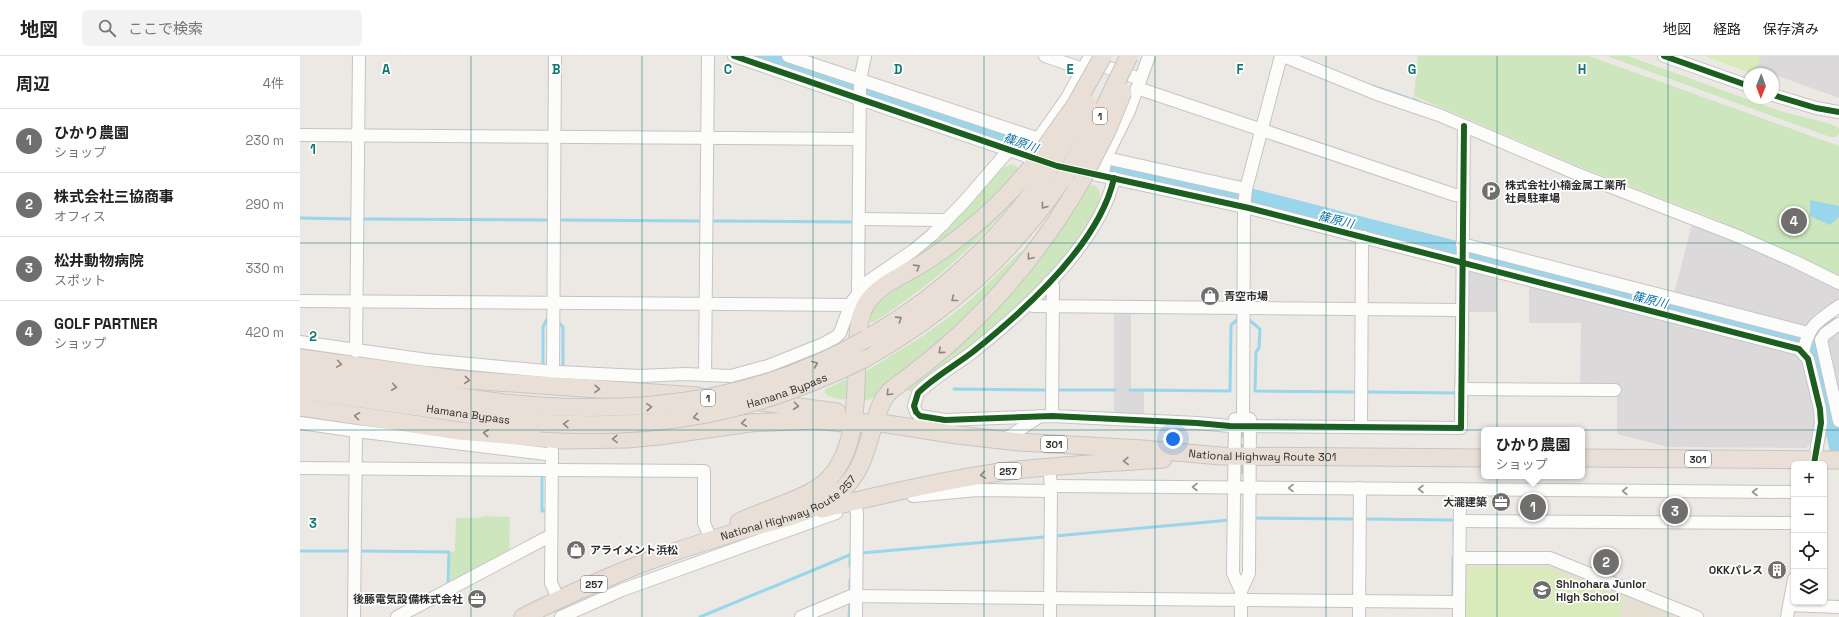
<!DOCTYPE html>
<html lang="ja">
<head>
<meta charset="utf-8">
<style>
	body { margin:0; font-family:"Space Grotesk","Noto Sans JP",sans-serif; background:#f2f2f2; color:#222 }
	.controls { position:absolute; right:12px; bottom:12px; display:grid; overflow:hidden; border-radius:6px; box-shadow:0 1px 3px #0004 }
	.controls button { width:36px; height:36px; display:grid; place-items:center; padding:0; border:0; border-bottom:1px solid #e0e0e0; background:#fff; color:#222; font:20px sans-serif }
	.compass { position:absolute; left:1443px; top:12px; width:36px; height:36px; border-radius:50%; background:#fff; box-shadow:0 1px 3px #0004; rotate:181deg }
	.you { position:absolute; left:873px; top:383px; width:14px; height:14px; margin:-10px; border:3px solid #fff; border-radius:50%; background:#1a73e8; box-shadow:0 0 0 6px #1a73e833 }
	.badge { display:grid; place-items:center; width:26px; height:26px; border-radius:50%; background:#706f6e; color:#fff; font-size:13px; font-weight:700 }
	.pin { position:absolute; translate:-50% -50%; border:2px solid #fff; box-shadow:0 1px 4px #0006 }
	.popup { position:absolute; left:1181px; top:371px; width:104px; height:52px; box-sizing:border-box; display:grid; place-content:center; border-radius:6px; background:#fff; filter:drop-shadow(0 1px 3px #0005); font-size:13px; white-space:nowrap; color:#767676 }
	.popup b { font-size:15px; color:#222 }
	.popup::after { content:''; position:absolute; left:50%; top:100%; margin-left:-8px; border:8px solid transparent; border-top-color:#fff }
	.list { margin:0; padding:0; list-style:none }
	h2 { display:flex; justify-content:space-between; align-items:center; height:52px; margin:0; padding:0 16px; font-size:17px }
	h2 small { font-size:13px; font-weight:400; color:#767676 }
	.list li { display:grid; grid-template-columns:26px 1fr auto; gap:12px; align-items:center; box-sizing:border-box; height:64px; padding:0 16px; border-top:1px solid #e0e0e0 }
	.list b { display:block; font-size:15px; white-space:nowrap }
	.list p { margin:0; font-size:13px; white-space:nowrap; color:#767676 }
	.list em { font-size:13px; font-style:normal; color:#767676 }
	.icon { flex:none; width:22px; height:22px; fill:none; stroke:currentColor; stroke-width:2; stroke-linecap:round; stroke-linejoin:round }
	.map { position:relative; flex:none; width:1539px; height:561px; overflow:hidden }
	header { display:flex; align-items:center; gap:24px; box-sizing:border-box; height:56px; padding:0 20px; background:#fff; border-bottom:1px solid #e0e0e0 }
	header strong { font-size:19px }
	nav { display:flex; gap:22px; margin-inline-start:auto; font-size:14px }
	.search { width:280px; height:36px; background:#f2f2f2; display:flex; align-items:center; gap:10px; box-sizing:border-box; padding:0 14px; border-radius:6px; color:#767676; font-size:15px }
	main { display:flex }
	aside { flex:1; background:#fff }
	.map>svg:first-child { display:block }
	.industrial { fill:#dcd9db }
	.education { fill:#e6e0d3 }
	.green { fill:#cee6be }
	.pitch { fill:#d9eabb }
	.water { fill:#99d6ec }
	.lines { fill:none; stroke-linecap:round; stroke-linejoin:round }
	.stream { stroke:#99d6ec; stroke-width:3 }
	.river { stroke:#99d6ec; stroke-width:19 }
	.minor-tunnel { stroke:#c6c3c0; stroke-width:12; stroke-dasharray:12 6; stroke-linecap:butt }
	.minor-casing { stroke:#c5c4c5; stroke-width:14 }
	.highway-casing { stroke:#c6c5c4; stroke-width:19 }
	.minor { stroke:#fcfcfb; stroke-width:12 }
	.highway { stroke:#eadfd6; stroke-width:17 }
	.highway-bridge-casing { stroke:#c6c5c4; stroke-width:19; stroke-linecap:butt }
	.highway-bridge { stroke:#eadfd6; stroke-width:17 }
	.cycleway-casing { stroke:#fff; stroke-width:8 }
	.cycleway { stroke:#1b5e20; stroke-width:6 }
	.oneway { stroke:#8c8682 }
	.oneway2 { stroke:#959594 }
	.grid { fill:none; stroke:#0f766e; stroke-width:1; stroke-opacity:0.55 }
	.labels { text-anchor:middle; stroke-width:3.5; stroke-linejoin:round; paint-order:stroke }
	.shield { fill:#fff; stroke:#6d6d6d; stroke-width:1 }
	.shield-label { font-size:10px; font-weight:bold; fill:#2e2e2e }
	.poi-label { font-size:11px; font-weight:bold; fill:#2e2e2e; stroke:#fff; text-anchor:start }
	.street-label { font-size:11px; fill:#2e2e2e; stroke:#fff }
	.water-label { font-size:12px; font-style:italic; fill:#0d6fa3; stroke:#fff }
	.grid-label { font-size:13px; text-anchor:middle; font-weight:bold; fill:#0f766e; stroke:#fff; stroke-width:3.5; stroke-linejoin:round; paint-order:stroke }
</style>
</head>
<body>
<header>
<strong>地図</strong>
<div class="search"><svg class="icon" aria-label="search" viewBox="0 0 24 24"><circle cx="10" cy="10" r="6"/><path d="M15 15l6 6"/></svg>ここで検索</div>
<nav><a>地図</a><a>経路</a><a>保存済み</a></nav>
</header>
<main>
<aside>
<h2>周辺<small>4件</small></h2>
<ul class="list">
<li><span class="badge">1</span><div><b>ひかり農園</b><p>ショップ</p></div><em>230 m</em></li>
<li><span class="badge">2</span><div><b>株式会社三協商事</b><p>オフィス</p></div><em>290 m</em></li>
<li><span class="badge">3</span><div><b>松井動物病院</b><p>スポット</p></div><em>330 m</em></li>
<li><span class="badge">4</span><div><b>GOLF PARTNER</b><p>ショップ</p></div><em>420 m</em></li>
</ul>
</aside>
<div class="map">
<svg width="1539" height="561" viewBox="0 0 1539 561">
	<rect width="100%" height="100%" fill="#ece8e4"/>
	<g class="industrial">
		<path d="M1461,0H1539V42L1456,12Z"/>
		<path d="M1392,168L1472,200L1539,232V244L1502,271L1374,238Z"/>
		<path d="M1166,214L1197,219V256H1166Z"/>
		<path d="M1229,228L1500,297L1518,360L1514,385L1506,392L1368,391L1317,378V331H1280L1281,267H1229Z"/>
		<path d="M814,255H831V335H844V361L814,360Z"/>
		<path d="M1539,272V351L1537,342L1539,332L1527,281Z"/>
	</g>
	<path class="education" d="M1249,505L1388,561H1163L1164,507Z"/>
	<g class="green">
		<path d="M1118,0H1289L1539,90V224L1419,170L1420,165L1278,110L1114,40Z"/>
		<path d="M1307,0H1328L1480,55L1531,68L1539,72V78L1535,81H1530Z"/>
		<path d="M712,108L719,112V115L670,166L611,206V202L700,113Z"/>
		<path d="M792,129C802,132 801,141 798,150C757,228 682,285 611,335H606L605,332L787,130Z"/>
		<path d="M709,147V150C669,196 625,233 574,266H570L571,255L580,241Z"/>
		<path d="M721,195L724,196L725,198L662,269L584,329C578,336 573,346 564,344L563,317L624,279L649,261L674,241Z"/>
		<path d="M545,324H548L547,343C539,344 529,342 524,336L526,333Z"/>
		<path d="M184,460L210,461L209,497L150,527L149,497L155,495L156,462H177Z"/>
	</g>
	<g class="pitch">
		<path d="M1404,0H1461L1453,18Z"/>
		<path d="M1167,511L1248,512L1324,542L1319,561H1166Z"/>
	</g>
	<path class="water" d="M1510,144L1539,150V161L1530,169L1510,160Z"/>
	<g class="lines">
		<g class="stream">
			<path d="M1072,30L1108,42"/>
			<path d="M553,31L554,25"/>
			<path d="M1113,43L1124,48"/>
			<path d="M0,162L53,163"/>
			<path d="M61,163L249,164"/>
			<path d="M259,164L401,165"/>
			<path d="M411,165L554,166"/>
			<path d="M948,263L960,273L959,292L956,296L955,335L1056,336"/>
			<path d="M257,265L263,271V310"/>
			<path d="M1514,293C1511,277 1523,271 1534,262"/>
			<path d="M243,310V271L247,263"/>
			<path d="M654,333L747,334"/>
			<path d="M757,334H815"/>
			<path d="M830,334L930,335L931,269L938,263V261"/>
			<path d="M1066,336L1157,337"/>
			<path d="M242,417V455H245L247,457"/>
			<path d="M953,462L1055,463"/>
			<path d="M1064,463L1154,464V465"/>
			<path d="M755,480L930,464"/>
			<path d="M1154,485V470"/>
			<path d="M0,495H50"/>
			<path d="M60,495L149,496L148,527"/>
			<path d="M561,497L744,481"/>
			<path d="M550,510V498"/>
			<path d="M550,537V524"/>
			<path d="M1153,541V502"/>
			<path d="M400,561L552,498"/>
			<path d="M549,561L550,544"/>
		</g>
		<g class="river">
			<path d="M461,0L751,98"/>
			<path d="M785,106L951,142L1497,282L1509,288L1517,299L1539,392"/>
		</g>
		<path class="minor-tunnel" d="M942,436L943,364"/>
		<g class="minor-casing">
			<g id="minor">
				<path d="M434,0L744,106"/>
				<path d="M488,0L739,83"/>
				<path d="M745,0L783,13"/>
				<path d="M983,0L1077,38L1139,59L1275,117L1435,179L1494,205L1539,227"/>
				<path d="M1364,0L1449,30"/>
				<path d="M792,6L840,23"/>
				<path d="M837,32L1155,139H1163"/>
				<path d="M1473,39L1516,52L1539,56"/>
				<path d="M0,79L559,83"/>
				<path d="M726,100L767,42L790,0"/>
				<path d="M806,102L946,133"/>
				<path d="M779,115L949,152L1499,293L1508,303L1520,353L1521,367L1514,408"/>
				<path d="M802,120L807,99L829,55L849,0"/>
				<path d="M814,122C800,187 724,255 674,295C656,309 634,321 618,337L614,350L616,356L620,360L645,364L752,360L897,367L930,370L1161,372L1164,70"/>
				<path d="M559,163L641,164L644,168"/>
				<path d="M1162,188L1508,277"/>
				<path d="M749,226L753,230L752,360"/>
				<path d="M558,236L560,24L565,0"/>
				<path d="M0,245L551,249"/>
				<path d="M729,247L733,250L1162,254"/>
				<path d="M1539,268L1525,278L1521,284L1539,365"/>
				<path d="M0,286L127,304L246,315"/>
				<path d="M56,295L59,0"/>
				<path d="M1503,296C1510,267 1516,267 1539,250"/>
				<path d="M259,316L339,320L385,318L431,320L468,310L523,288L536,281L540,277L551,247L566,227L614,194L632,179L664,146L709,94"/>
				<path d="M253,318L255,0"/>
				<path d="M405,319L408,0"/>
				<path d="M1161,333L1315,334"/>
				<path d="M935,363L933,517L941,535"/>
				<path d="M943,364L944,151L946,133L981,0"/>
				<path d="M0,367L56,375L246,398"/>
				<path d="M1061,371L1062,187L1064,181"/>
				<path d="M704,384L740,360"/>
				<path d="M252,395L251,527L259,544"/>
				<path d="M749,411L751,430L750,561"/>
				<path d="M0,412L246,414"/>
				<path d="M258,414L404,415V467L409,479"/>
				<path d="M751,430L1494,436"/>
				<path d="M613,440L677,434L751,435"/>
				<path d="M554,445L557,457L556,561"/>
				<path d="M1160,465L1494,467"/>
				<path d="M1160,502H1250L1397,561"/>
				<path d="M941,535L949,517L950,363"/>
				<path d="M1489,549L1539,551"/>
				<path d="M54,561L56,375"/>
				<path d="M97,561L246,482H251"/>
				<path d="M261,561L322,534L536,457"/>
				<path d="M501,561L551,540L1159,546"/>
				<path d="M941,561V538"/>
				<path d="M1059,561L1060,432"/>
				<path d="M1159,561L1160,433"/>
				<path d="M1487,561L1494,523"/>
			</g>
		</g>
		<g class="highway-casing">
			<g id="highway">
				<path d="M566,283C640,241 701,184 749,113"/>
				<path d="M0,302L154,323L398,340"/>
				<path d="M564,303C650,254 711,199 766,118"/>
				<path d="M0,318L204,347L240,350"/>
				<path id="s1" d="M0,334L202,363L240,367"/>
				<path d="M454,345L537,356"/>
				<path id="s2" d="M0,351L159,375L263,384L327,383L359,380L450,367L515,364L553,368L575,366L657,379L719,386L842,393L921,400L1184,402"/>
				<path d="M1282,402L1539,404"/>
				<path d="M522,453C581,439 640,425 700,416C754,409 809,407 863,403"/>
				<path d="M439,466C462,455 488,448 511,436C559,411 555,346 557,300C558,281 557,261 568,245C582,226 609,217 628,204C667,178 704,146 733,109"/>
				<path id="s3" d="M223,561C269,538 317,516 365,499C392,490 419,481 446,473C480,463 520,457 546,430C569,406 569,371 584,342L590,335C616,315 642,296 665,273C712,229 751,178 783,122"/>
			</g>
		</g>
		<use href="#minor" class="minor"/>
		<use href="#highway" class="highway"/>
		<g class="highway-bridge-casing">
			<g id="highway-bridge">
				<path d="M733,109L776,48L803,0"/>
				<path d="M749,113L788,48"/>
				<path d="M766,118L799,62L829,0"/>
				<path d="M783,122L807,75L823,36"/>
				<path d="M240,350C356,357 464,342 566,283"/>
				<path id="s4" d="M240,367C360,375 457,356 564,303"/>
			</g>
		</g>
		<use href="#highway-bridge" class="highway-bridge"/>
		<g class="cycleway-casing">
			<g id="cycleway">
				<path d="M434,0L757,110L949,152L1499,293L1508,303L1520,353L1521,367L1514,408"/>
				<path d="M1364,0L1449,30"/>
				<path d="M1473,39L1516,52L1539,56"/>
				<path d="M814,122C800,187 724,255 674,295C656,309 634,321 618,337L614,350L616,356L620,360L645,364L752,360L897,367L930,370L1161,372L1164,70"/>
			</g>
		</g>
		<use href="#cycleway" class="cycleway"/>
	</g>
	<defs><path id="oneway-chevron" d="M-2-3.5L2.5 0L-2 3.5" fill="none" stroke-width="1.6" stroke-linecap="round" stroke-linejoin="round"/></defs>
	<g class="oneway">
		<use href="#oneway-chevron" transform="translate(744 150) rotate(127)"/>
		<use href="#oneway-chevron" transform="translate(730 201) rotate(128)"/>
		<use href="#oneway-chevron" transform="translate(617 211) rotate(-32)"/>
		<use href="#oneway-chevron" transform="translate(654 243) rotate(141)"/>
		<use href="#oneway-chevron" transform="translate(599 263) rotate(-33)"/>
		<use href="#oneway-chevron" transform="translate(641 295) rotate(139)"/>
		<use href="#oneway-chevron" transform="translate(39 308) rotate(9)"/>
		<use href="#oneway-chevron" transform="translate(515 308) rotate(-23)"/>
		<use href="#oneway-chevron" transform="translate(167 324) rotate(5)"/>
		<use href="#oneway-chevron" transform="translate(94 331) rotate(8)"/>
		<use href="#oneway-chevron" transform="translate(297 333) rotate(3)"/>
		<use href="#oneway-chevron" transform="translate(589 337) rotate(134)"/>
		<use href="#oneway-chevron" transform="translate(496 350) rotate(7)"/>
		<use href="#oneway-chevron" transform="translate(349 351) rotate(-4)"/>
		<use href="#oneway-chevron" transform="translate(57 360) rotate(-172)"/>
		<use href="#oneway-chevron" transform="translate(396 361) rotate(169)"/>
		<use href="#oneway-chevron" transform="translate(444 367) rotate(172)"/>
		<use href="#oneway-chevron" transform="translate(266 368) rotate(-178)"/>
		<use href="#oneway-chevron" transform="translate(186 377) rotate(-174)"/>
		<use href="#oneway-chevron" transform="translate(315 383) rotate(178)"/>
		<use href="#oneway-chevron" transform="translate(826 405) rotate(178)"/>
		<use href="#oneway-chevron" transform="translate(683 419) rotate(171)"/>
	</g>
	<g class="oneway2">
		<use href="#oneway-chevron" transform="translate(895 431) rotate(-180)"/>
		<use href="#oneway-chevron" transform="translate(991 432) rotate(-180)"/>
		<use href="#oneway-chevron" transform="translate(1121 433) rotate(-180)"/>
		<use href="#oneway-chevron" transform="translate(1325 435) rotate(-180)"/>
		<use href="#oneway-chevron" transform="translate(1455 436) rotate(-180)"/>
	</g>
	<path class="grid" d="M171,0V561M342,0V561M513,0V561M684,0V561M855,0V561M1026,0V561M1197,0V561M1368,0V561M0,187H1539M0,374H1539"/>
	<defs>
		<g id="parking-disc" transform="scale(1)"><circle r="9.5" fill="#706f6e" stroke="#fff"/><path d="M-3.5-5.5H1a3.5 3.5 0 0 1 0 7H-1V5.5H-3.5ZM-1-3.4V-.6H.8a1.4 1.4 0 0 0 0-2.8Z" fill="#fff"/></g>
		<g id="shop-disc" transform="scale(1)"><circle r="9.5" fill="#706f6e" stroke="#fff"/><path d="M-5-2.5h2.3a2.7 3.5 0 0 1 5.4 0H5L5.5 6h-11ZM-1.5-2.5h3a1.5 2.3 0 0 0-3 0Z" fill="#fff"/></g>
		<g id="office-disc" transform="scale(1)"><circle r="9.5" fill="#706f6e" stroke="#fff"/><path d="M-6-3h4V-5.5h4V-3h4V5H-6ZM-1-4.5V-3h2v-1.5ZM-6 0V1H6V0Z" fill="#fff"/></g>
		<g id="building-disc" transform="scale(1)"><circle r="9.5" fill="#706f6e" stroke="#fff"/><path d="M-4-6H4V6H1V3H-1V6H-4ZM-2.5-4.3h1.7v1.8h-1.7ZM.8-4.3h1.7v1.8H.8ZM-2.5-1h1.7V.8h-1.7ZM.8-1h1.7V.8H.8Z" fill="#fff"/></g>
		<g id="school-disc" transform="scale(1)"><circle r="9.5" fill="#706f6e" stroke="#fff"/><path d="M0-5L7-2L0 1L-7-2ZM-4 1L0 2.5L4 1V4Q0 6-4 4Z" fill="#fff"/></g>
	</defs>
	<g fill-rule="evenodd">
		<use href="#parking-disc" x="1191" y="135"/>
		<use href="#shop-disc" x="910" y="240"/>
		<use href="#office-disc" x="1201" y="446"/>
		<use href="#shop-disc" x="276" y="494"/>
		<use href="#building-disc" x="1477" y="514"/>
		<use href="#school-disc" x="1242" y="534"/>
		<use href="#office-disc" x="177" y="543"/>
	</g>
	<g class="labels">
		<g class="shield">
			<rect x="793" y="52" width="14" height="16" rx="3"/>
			<rect x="401" y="334" width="14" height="16" rx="3"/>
			<rect x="741" y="380" width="26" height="16" rx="3"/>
			<rect x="1385" y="395" width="26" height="16" rx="3"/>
			<rect x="695" y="407" width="26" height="16" rx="3"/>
			<rect x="281" y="520" width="26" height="16" rx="3"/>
		</g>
		<g class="shield-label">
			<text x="800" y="64">1</text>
			<text x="408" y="346">1</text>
			<text x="754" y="392">301</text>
			<text x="1398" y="407">301</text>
			<text x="708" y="419">257</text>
			<text x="294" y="532">257</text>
		</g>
		<g class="poi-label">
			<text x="1205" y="133">株式会社小楠金属工業所<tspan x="1205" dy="13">社員駐車場</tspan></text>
			<text x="924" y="244">青空市場</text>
			<text x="1187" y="450" text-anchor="end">大瀧建築</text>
			<text x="290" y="498">アライメント浜松</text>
			<text x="1463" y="518" text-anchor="end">OKKパレス</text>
			<text x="1256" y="532">Shinohara Junior<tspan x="1256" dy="13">High School</tspan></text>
			<text x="163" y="547" text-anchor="end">後藤電気設備株式会社</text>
		</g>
		<g class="street-label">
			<text dy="4" stroke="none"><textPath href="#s4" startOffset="251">Hamana Bypass</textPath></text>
			<text dy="4" stroke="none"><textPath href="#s1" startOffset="170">Hamana Bypass</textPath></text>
			<text dy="4" stroke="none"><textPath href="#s2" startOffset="968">National Highway Route 301</textPath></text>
			<text dy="4" stroke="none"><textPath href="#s3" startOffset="288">National Highway Route 257</textPath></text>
		</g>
		<g class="water-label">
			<text transform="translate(721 87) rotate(19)" y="4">篠原川</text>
			<text transform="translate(1036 164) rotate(14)" y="4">篠原川</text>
			<text transform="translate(1350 244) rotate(14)" y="4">篠原川</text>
		</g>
	</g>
	<g class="grid-label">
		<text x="86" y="18">A</text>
		<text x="256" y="18">B</text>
		<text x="428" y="18">C</text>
		<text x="598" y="18">D</text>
		<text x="770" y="18">E</text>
		<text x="940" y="18">F</text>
		<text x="1112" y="18">G</text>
		<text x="1282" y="18">H</text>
		<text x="13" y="98">1</text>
		<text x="13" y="285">2</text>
		<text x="13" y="472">3</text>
	</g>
</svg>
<div class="controls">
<button>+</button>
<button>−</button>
<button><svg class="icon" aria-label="locate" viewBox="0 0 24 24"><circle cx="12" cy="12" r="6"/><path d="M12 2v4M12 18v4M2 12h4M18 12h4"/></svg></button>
<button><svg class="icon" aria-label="layers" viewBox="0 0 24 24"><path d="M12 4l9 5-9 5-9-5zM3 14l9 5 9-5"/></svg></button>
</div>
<svg class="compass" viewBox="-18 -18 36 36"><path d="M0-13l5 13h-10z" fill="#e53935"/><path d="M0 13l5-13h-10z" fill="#767676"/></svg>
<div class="you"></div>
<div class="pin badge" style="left:1233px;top:451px">1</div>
<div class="popup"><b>ひかり農園</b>ショップ</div>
<div class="pin badge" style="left:1306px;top:506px">2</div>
<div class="pin badge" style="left:1375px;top:455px">3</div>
<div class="pin badge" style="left:1494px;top:165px">4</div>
</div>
</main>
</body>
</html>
